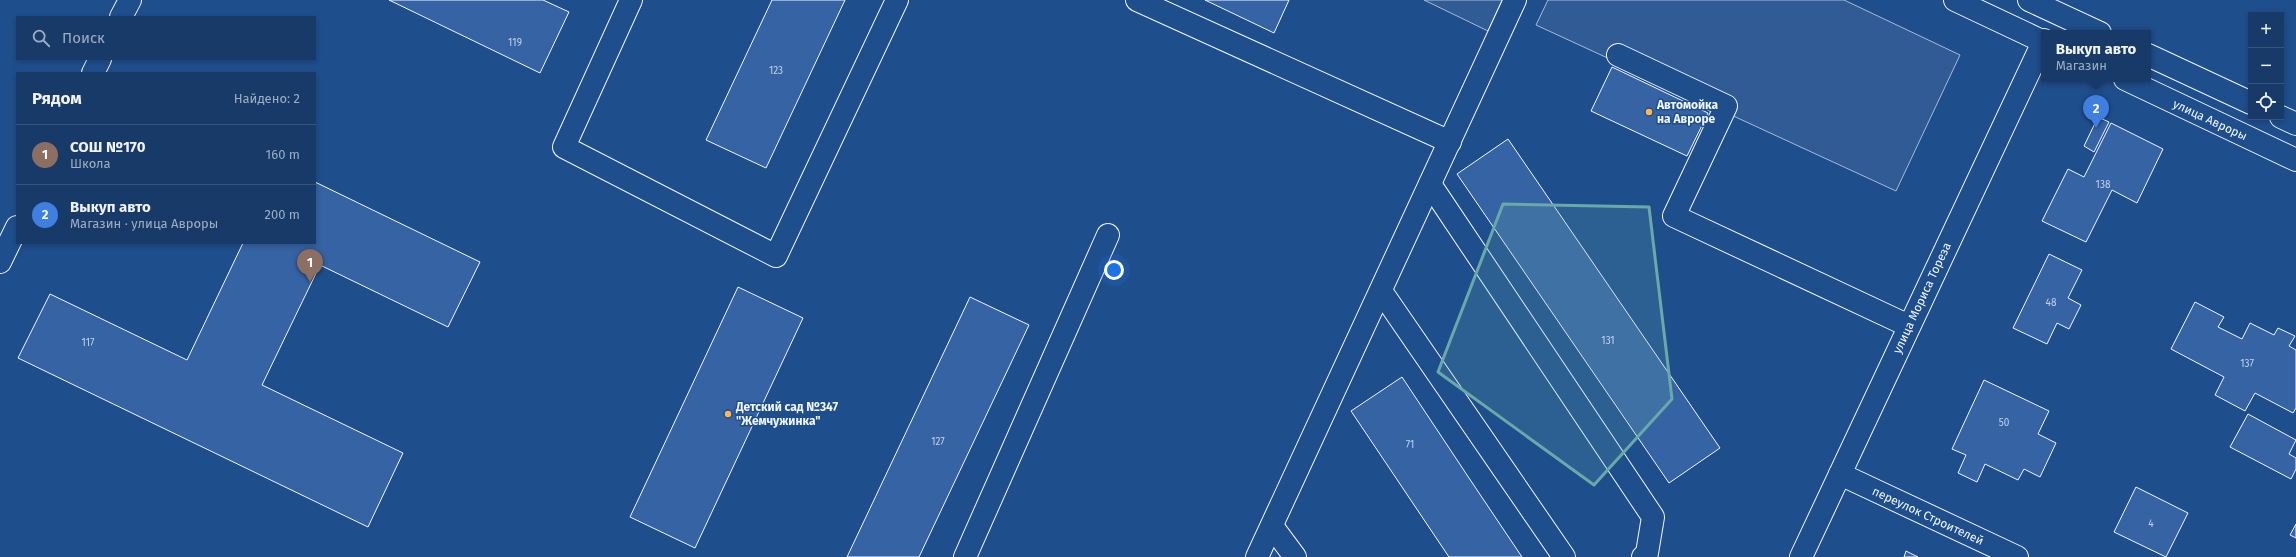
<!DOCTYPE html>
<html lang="ru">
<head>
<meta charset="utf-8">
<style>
	body { margin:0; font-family:"Fira Sans",sans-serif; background:#20416f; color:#f1f3f6 }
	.controls { position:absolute; right:12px; top:12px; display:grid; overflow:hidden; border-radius:0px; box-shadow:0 2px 6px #0003 }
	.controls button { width:36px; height:36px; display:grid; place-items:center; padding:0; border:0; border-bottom:1px solid #36547d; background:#173a69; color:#f1f3f6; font:20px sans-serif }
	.you { position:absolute; left:1114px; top:270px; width:14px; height:14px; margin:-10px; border:3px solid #fff; border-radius:50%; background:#1a73e8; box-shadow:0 0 0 6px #1a73e833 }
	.badge { display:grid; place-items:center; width:26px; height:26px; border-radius:50%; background:#8c9099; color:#fff; font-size:13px; font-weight:700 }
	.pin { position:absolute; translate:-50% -33px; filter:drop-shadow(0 1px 2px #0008) }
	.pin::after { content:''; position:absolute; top:21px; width:14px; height:12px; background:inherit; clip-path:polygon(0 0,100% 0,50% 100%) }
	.popup { position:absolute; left:2041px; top:30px; width:110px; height:52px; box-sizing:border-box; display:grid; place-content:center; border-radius:0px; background:#173a69; filter:drop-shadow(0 1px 3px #0005); font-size:13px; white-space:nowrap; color:#9eadc0 }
	.popup b { font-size:15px; color:#f1f3f6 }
	.popup::after { content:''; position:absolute; left:50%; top:100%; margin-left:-8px; border:8px solid transparent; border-top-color:#173a69 }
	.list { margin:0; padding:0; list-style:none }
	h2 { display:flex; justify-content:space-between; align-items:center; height:52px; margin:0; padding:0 16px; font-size:17px }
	h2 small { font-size:13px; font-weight:400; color:#9eadc0 }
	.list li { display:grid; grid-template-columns:26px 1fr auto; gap:12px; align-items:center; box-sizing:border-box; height:60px; padding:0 16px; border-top:1px solid #36547d }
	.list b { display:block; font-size:15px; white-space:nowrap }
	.list p { margin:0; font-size:13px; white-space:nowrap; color:#9eadc0 }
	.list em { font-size:13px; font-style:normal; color:#9eadc0 }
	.icon { flex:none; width:22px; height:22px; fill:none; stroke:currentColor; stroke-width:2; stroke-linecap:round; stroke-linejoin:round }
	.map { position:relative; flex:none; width:2296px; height:557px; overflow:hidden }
	.search { position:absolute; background:#173a69; box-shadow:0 2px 6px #0003; left:16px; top:16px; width:300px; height:44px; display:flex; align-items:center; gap:10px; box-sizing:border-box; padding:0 14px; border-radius:0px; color:#9eadc0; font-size:15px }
	.panel { position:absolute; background:#173a69; box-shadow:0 2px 6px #0003; left:16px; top:72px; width:300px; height:172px; border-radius:0px }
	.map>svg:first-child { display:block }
	.green { fill:#305b95; stroke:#a8bbd7 }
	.building { fill:#3563a3; stroke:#f2f6ff }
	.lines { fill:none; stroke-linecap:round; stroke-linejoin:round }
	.minor-casing { stroke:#f2f6ff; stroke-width:24 }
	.major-casing { stroke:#f2f6ff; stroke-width:24 }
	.minor { stroke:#1f4e8c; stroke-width:22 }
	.major { stroke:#1f4e8c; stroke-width:22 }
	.marked { fill:#6aa9a8; fill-opacity:0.2; stroke:#6aa9a8; stroke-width:3; stroke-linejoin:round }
	.poi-dot { fill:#ffb74d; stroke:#1f4e8c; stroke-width:1.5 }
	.labels { text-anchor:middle; stroke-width:3; stroke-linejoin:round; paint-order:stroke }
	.number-label { font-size:10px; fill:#c3d1e8 }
	.poi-label { font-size:12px; font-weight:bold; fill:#f2f6ff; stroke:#1f4e8c; text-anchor:start }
	.street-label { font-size:12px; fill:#f2f6ff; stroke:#1f4e8c }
</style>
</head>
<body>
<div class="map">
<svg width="2296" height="557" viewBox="0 0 2296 557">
	<rect width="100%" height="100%" fill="#1f4e8c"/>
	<g class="green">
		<path d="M1424,0H1502L1488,31Z"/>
		<path d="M1548,0H1844L1960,55L1896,191L1536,25Z"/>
	</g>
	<g class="building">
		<path d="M389,0H543L569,12L540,73Z"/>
		<path d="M772,0H845L766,168L706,140Z"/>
		<path d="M1205,0H1289L1274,33Z"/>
		<path d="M1612,67L1708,113L1687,156L1591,111Z"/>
		<path d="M2098,117L2109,122L2094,152L2084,146Z"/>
		<path d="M2111,123L2163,149L2137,203L2112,190L2086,242L2042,221L2068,169L2084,177Z"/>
		<path d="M1508,139L1720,448L1669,483L1457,174Z"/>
		<path d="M315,182L480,262L448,327L320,265L262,385L403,453L368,527L18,358L50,294L187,360L243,243H315Z"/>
		<path d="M2049,254L2082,270L2068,298L2081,305L2069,329L2057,323L2047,344L2013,328Z"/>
		<path d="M738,287L803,318L695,548L630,517Z"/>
		<path d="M970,297L1029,325L919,557H847Z"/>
		<path d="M2195,302L2224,317L2218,327L2242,339L2250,323L2274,335L2278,328L2295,336L2289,346L2296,350V408L2293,413L2255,393L2245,411L2215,395L2224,377L2171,349Z"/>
		<path d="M1402,377L1469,478L1522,557H1449L1351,411Z"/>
		<path d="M1984,380L2049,411L2038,434L2056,443L2040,477L2024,469L2018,480L1985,464L1977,482L1958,473L1966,455L1952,449Z"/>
		<path d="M2248,414L2296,440L2289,454L2296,458V469L2291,479L2230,447Z"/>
		<path d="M2136,487L2188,513L2166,557L2114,532Z"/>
		<path d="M2296,524V538L2290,535Z"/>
		<path d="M1906,551L1918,557H1904Z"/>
	</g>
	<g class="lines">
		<g class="minor-casing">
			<g id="minor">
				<path d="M631,0L564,147L776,256L897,0"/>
				<path d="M1137,0L1450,142"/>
				<path d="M121,17L130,0"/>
				<path d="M1618,55L1726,106L1674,216L1909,326"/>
				<path d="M93,73L100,59"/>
				<path d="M1430,184L1653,517L1647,553L1643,557"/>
				<path d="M0,262L17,227"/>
				<path d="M1381,291L1564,557"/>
				<path d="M1840,474L2017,557"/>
				<path d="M1272,526L1295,557"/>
				<path d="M965,557L1108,235"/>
				<path d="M1257,557L1515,0"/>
			</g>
		</g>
		<g class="major-casing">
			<g id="major">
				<path d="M1955,0L2044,42"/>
				<path d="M2029,0L2100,33"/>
				<path d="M2148,55L2251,103"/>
				<path d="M2125,79L2296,160"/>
				<path d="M2281,117L2296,124"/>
				<path d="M1801,557L2044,40"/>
			</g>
		</g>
		<use href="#minor" class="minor"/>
		<use href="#major" class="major"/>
	</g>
	<path class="marked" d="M1503,204L1649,207L1672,399L1594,485L1438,372Z"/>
	<g class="poi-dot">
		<circle cx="1649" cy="112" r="4"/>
		<circle cx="728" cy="414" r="4"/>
	</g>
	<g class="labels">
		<g class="number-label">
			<text x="515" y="46">119</text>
			<text x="776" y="74">123</text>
			<text x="2103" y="188">138</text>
			<text x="2051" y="306">48</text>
			<text x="1608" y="344">131</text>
			<text x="88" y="346">117</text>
			<text x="2247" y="367">137</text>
			<text x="2004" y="426">50</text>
			<text x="938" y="445">127</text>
			<text x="1410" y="448">71</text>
			<text x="2151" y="527">4</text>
		</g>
		<g class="poi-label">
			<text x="1657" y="109">Автомойка<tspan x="1657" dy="14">на Авроре</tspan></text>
			<text x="736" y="411">Детский сад №347<tspan x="736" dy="14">"Жемчужинка"</tspan></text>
		</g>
		<g class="street-label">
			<text transform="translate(2210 120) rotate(25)" y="4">улица Авроры</text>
			<text transform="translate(1922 298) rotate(-65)" y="4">улица Мориса Тореза</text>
			<text transform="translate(1928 516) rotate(25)" y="4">переулок Строителей</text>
		</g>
	</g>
</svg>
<div class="controls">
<button>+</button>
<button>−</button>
<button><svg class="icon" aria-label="locate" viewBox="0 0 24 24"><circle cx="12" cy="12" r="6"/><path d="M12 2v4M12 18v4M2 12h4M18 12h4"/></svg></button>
</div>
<div class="you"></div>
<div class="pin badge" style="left:310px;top:282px;background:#8d6e63">1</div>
<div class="pin badge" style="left:2096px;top:128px;background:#3f7fe0">2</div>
<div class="popup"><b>Выкуп авто</b>Магазин</div>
<div class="search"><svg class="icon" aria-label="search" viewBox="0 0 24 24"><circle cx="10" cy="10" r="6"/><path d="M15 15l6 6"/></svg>Поиск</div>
<section class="panel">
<h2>Рядом<small>Найдено: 2</small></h2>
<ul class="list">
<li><span class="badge" style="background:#8d6e63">1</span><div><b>СОШ №170</b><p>Школа</p></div><em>160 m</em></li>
<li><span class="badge" style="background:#3f7fe0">2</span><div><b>Выкуп авто</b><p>Магазин · улица Авроры</p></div><em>200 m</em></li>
</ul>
</section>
</div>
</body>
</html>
